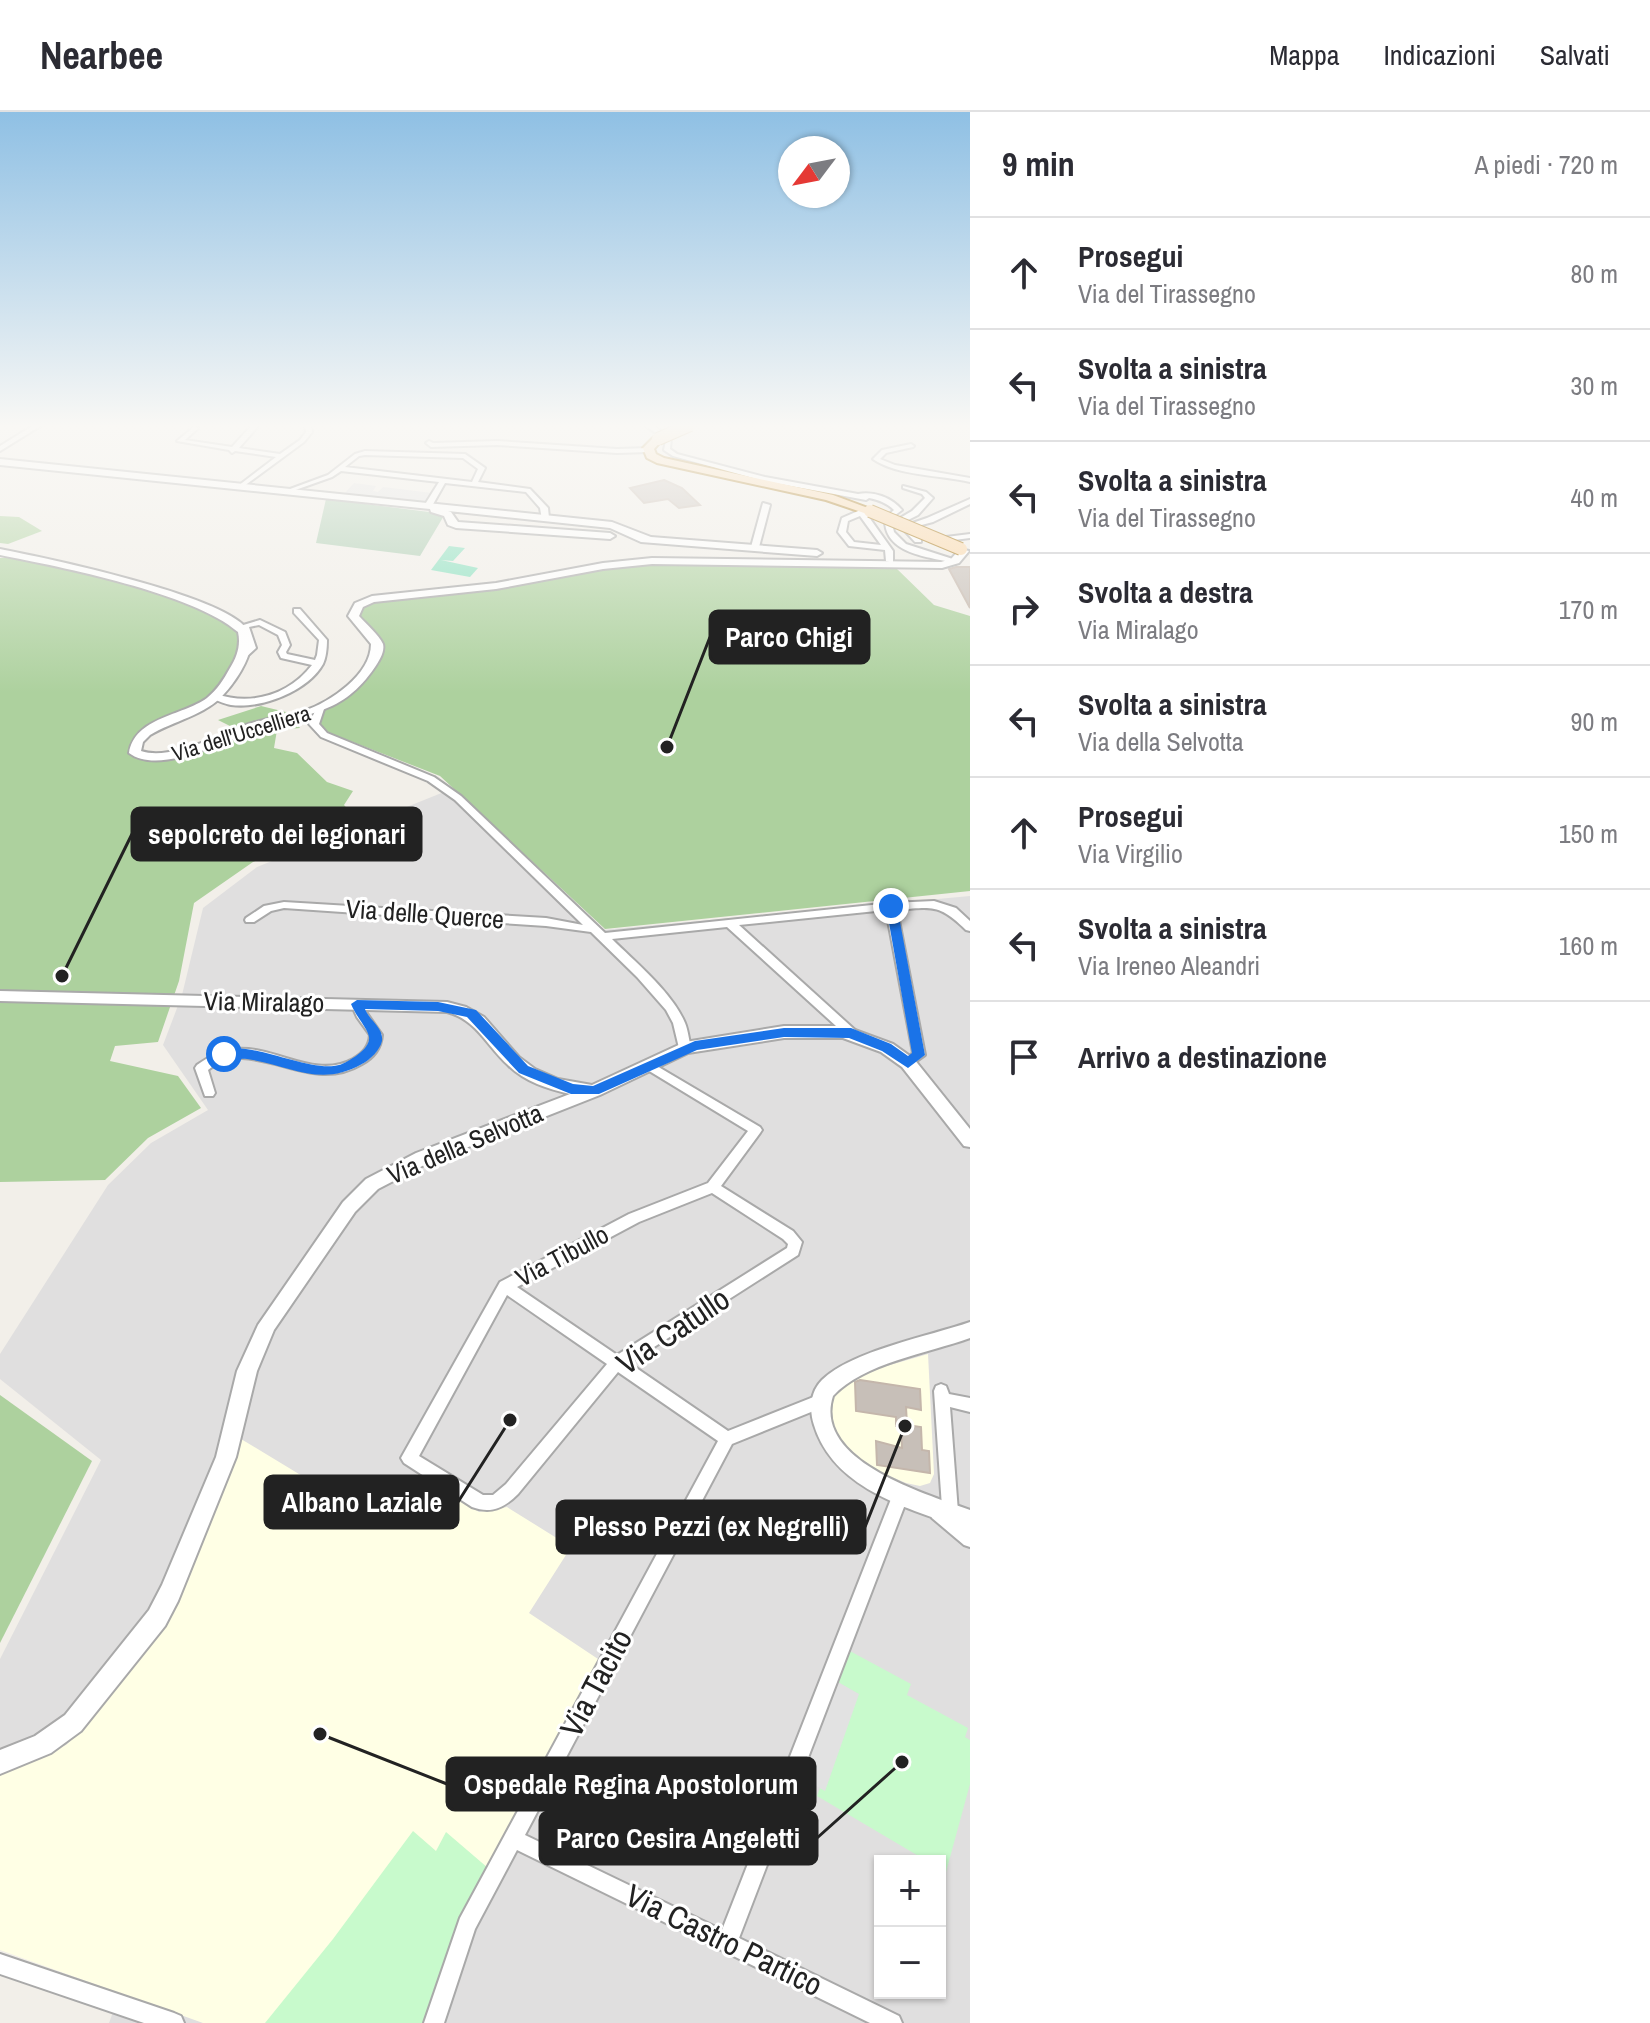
<!DOCTYPE html>
<html lang="it">
<head>
<meta charset="utf-8">
<style>
	body { margin:0; font-family:"Archivo Narrow",sans-serif; background:#f7f7f7; color:#2b2b33 }
	.controls { position:absolute; right:24px; bottom:24px; display:grid; overflow:hidden; border-radius:0px; box-shadow:0 2px 6px #0004 }
	.controls button { width:72px; height:72px; display:grid; place-items:center; padding:0; border:0; border-bottom:2px solid #e1e1e2; background:#fff; color:#2b2b33; font:40px sans-serif }
	.compass { position:absolute; left:778px; top:24px; width:72px; height:72px; border-radius:50%; background:#fff; box-shadow:0 2px 6px #0004; rotate:238deg }
	.stop { position:absolute; width:24px; height:24px; margin:-18px; border:6px solid #1a73e8; border-radius:50%; background:#fff }
	.stop.end { background:#1a73e8; border-color:#fff; box-shadow:0 2px 8px #0008 }
	.list { margin:0; padding:0; list-style:none }
	h2 { display:flex; justify-content:space-between; align-items:center; height:104px; margin:0; padding:0 32px; font-size:34px }
	h2 small { font-size:26px; font-weight:400; color:#7c7c81 }
	.list li { display:grid; grid-template-columns:52px 1fr auto; gap:24px; align-items:center; box-sizing:border-box; height:112px; padding:0 32px; border-top:2px solid #e1e1e2 }
	.list b { display:block; font-size:30px; white-space:nowrap }
	.list p { margin:0; font-size:26px; white-space:nowrap; color:#7c7c81 }
	.list em { font-size:26px; font-style:normal; color:#7c7c81 }
	.icon { flex:none; width:44px; height:44px; fill:none; stroke:currentColor; stroke-width:2; stroke-linecap:round; stroke-linejoin:round }
	.map { position:relative; flex:none; width:970px; height:1911px; overflow:hidden }
	header { display:flex; align-items:center; gap:48px; box-sizing:border-box; height:112px; padding:0 40px; background:#fff; border-bottom:2px solid #e1e1e2 }
	header strong { font-size:38px }
	nav { display:flex; gap:44px; margin-inline-start:auto; font-size:28px }
	main { display:flex }
	aside { flex:1; background:#fff }
	.map>svg:first-child { display:block }
	.residential { fill:#e0dfdf; fill-rule:evenodd }
	.education { fill:#ffffe5 }
	.forest { fill:#add19e }
	.cemetery { fill:#aacbaf }
	.park { fill:#c8facc }
	.pitch { fill:#88e0be }
	.parking { fill:#e2e2e2 }
	.building { fill:#c7bfb8; stroke:#c4b6ab; stroke-width:2 }
	.lines { fill:none; stroke-linecap:round; stroke-linejoin:round }
	.minor-casing { stroke:#a9a9a9; stroke-width:4 }
	.tertiary-casing { stroke:#a9a9a9; stroke-width:4 }
	.primary-casing { stroke:#a06b00; stroke-width:4 }
	.minor { fill:#fff; fill-rule:evenodd }
	.tertiary { fill:#fff; fill-rule:evenodd }
	.primary { fill:#fcd6a4; fill-rule:evenodd }
	.primary-bridge-casing { stroke:#a06b00; stroke-width:14; stroke-linecap:butt }
	.primary-bridge { stroke:#fcd6a4; stroke-width:12 }
	.route { fill:#1a73e8 }
	.labels { text-anchor:middle; stroke-width:6; stroke-linejoin:round; paint-order:stroke }
	.far-street-label { font-size:22px; fill:#222; stroke:#fff }
	.street-label { font-size:26px; fill:#222; stroke:#fff }
	.near-street-label { font-size:32px; fill:#222; stroke:#fff }
	.leader { fill:none; stroke:#222; stroke-width:3 }
	.callout-dot { fill:#222; stroke:#fff; stroke-width:3 }
	.callout { fill:#222; stroke:#222; stroke-width:3 }
	.callout-label { font-size:28px; text-anchor:middle; font-weight:bold; fill:#fff }
</style>
</head>
<body>
<header>
<strong>Nearbee</strong>
<nav><a>Mappa</a><a>Indicazioni</a><a>Salvati</a></nav>
</header>
<main>
<div class="map">
<svg width="970" height="1911" viewBox="0 0 970 1911">
	<rect width="100%" height="100%" fill="#f2efe9"/>
	<path class="residential" d="M444,680L581,806L603,818L970,784V1911H109L124,1870L0,1819V1547L101,1348L0,1267V1242L108,1073L151,1031L208,998L163,933L182,883L203,796L257,755ZM880,1749H940V1881H880Z"/>
	<g class="education">
		<path d="M928,1242L934,1362L930,1371L920,1374L906,1371L864,1353L829,1318L825,1285L866,1260Z"/>
		<path d="M241,1327L383,1413L417,1362L479,1400L507,1395L571,1435L529,1501L601,1549L426,1911H203L0,1838V1663L66,1633L90,1610L161,1520L178,1486Z"/>
	</g>
	<g class="forest">
		<path d="M0,404L19,405L42,419L8,432L0,431Z"/>
		<path d="M27,445L201,492L245,525L219,582L147,619L135,641L164,644L240,619L218,608L261,594L290,601L300,616L277,618L274,636L297,641L327,670L353,679L344,693L359,710L253,750L194,791L179,869L158,930L115,934L110,949L178,964L201,996L148,1026L105,1068L0,1070V446Z"/>
		<path d="M655,451L895,455L934,493L970,504V779L605,817L440,664L322,618L320,609L324,598L359,573L379,552L385,537L361,512L357,500L369,491L485,478L607,456Z"/>
		<path d="M0,1283L92,1349L0,1531Z"/>
	</g>
	<path class="cemetery" d="M326,387L445,402L420,444L316,431Z"/>
	<g class="park">
		<path d="M848,1538L911,1572L907,1583L968,1616L965,1625L970,1628V1672L946,1760L940,1756V1749H927L817,1684L820,1676L825,1678L858,1582L836,1569Z"/>
		<path d="M413,1719L436,1739L446,1720L488,1756L461,1806L424,1911H265L333,1827Z"/>
	</g>
	<path class="pitch" d="M449,434L465,436L453,449L441,448L478,456L470,465L431,458Z"/>
	<g class="parking">
		<path d="M354,371L376,374L373,379L378,380L383,375L432,381L425,392L344,382Z"/>
		<path d="M836,1569L859,1582L825,1679L799,1664Z"/>
	</g>
	<g class="building">
		<path d="M664,368L682,376L700,393L679,396L668,387L644,391L630,376Z"/>
		<path d="M956,455H970V496L949,457Z"/>
		<path d="M860,1268L920,1277L921,1298L906,1295L907,1313L921,1315L922,1338L929,1339L930,1361L877,1353L876,1329L902,1336L901,1314H896V1305L856,1299L855,1270Z"/>
	</g>
	<g class="lines">
		<g class="minor-casing">
			<g id="minor">
				<path d="M34,313H42L0,339V334Z"/>
				<path d="M252,313H259L239,336L280,342L300,328L306,320L305,313H311L312,320L304,330L240,377L237,375L238,374L276,345L235,339L232,341L229,338L177,329L195,314L198,316L197,317L185,328L232,335Z"/>
				<path d="M644,313H652L671,326L670,337L677,342L765,365L858,382C873,379 891,385 902,398L890,407L886,405L894,398C887,391 879,388 869,386L866,388L764,369L673,344L664,338L666,328Z"/>
				<path d="M429,329L433,331L497,329L617,337L649,336L652,338L649,340L617,341L497,333L431,335L426,331Z"/>
				<path d="M911,332L914,334L913,335L886,341L880,347L895,353L970,366V370C941,363 897,364 873,347L882,338Z"/>
				<path d="M365,339L465,342L485,356L478,370L530,377L548,396L549,406L542,408L540,396L526,380L445,371L432,394L428,396L424,394L439,370L341,359L332,365L287,381L282,380L328,363L355,342ZM365,343L463,346L478,357L472,370L345,355L359,344Z"/>
				<path d="M903,374L926,380L933,386L918,403L898,413L894,411L895,409L912,399L925,386L922,382L903,376Z"/>
				<path d="M970,387V392L933,410L910,416L921,426V430H915L901,415L927,406Z"/>
				<path d="M763,391L770,393L759,435L755,437L751,435Z"/>
				<path d="M865,396L872,398L866,401L893,439V451L886,449L885,438L849,434L838,420L842,406ZM860,404L881,433L854,430L846,420L848,409Z"/>
				<path d="M885,407H891L894,420L906,432L959,449L955,451C929,445 884,442 885,407Z"/>
				<path d="M970,422V426L938,430L934,428L938,426Z"/>
				<path d="M294,497H300L327,528C327,536 326,546 323,552C308,579 262,597 231,593C225,592 219,589 213,587L212,585L216,582C251,594 289,583 312,553L281,546L278,540L282,533L278,523L259,513L249,515L256,536L244,547L237,545L248,535L240,514L260,508L285,520L290,533L286,540L287,542L315,548L317,543L319,528L294,501Z"/>
				<path d="M320,594L324,597L319,612L327,621L434,665L461,684L605,821L891,791L934,789L956,796L970,809V819L966,818C939,792 933,795 897,798L925,943L908,955L902,951L913,941L886,798L739,813L855,918L857,921L855,924H847L727,815L612,827C635,850 672,880 685,911C688,918 689,928 691,936L685,940L679,936L673,911L666,898L637,865L591,820L546,814L284,796L271,799L254,810H246L245,808L246,806L264,794L284,790L546,806L583,813L455,688L428,669L321,625L309,612L316,597Z"/>
				<path d="M357,888L361,889L366,900L382,923C381,936 373,946 362,952C320,977 285,948 242,946C228,945 219,950 208,958L215,981L213,984H205L195,956L197,953C210,944 221,938 237,937C276,934 315,968 353,947C363,941 369,935 370,923L357,905L351,892Z"/>
				<path d="M650,950L760,1015L762,1018L760,1021L721,1074L793,1119L802,1130L798,1143L629,1251L728,1319L821,1282L826,1284L828,1289L826,1294L732,1332L525,1723L722,1818L893,1382L895,1377L901,1374L907,1377L909,1382L739,1826L899,1904L902,1911H870L517,1738L475,1817L444,1911H424L460,1806L718,1329L618,1260L518,1382C504,1396 491,1402 472,1395L404,1351L401,1346L500,1170L629,1102L708,1071L748,1019L646,957L644,954L646,951ZM712,1081L783,1127L788,1132L787,1136L617,1243L517,1175L639,1110ZM507,1183L607,1252L506,1372L493,1383H483L419,1344Z"/>
				<path d="M941,1272L946,1274L949,1282L970,1286V1300L950,1295L958,1400L956,1405L970,1417V1435L964,1433L932,1406L930,1401L932,1396L938,1393L942,1395L934,1279L936,1274Z"/>
				<path d="M0,1842L174,1901L181,1904L184,1911H144L0,1862Z"/>
			</g>
		</g>
		<g class="tertiary-casing">
			<g id="tertiary">
				<path d="M0,347L612,410L651,425L817,438L822,441L817,444L641,430L610,416L448,399L451,400L458,410L610,421L615,424L610,427L456,416L448,413L444,404L431,400L430,397L0,353Z"/>
				<path d="M0,437C46,446 223,483 247,517C260,535 236,569 224,582C206,603 173,609 150,623L143,630L141,639C171,649 221,622 249,612C267,606 286,604 304,599C330,590 371,563 371,532L348,504L355,491L372,484L496,471L603,451L652,446L941,450L951,447L960,437L969,439L959,451L942,456L652,452L603,457L496,477L374,490L363,495L359,504C365,511 379,523 383,532C385,540 379,549 375,555C342,604 307,600 258,617C226,628 159,664 129,641C135,605 182,604 207,586C217,578 224,567 230,556C237,545 241,533 238,520C193,481 61,455 0,443Z"/>
				<path d="M0,879L447,890L466,895L484,905L519,945L535,957L558,967L592,973L685,930L784,914H844L893,932L914,947L970,1017V1035L964,1034L902,955L881,940L843,926H784L688,941L600,983L428,1051L378,1077L355,1100L274,1218L257,1259L236,1345L178,1489L165,1514L81,1619L51,1641L0,1662V1638L35,1624L65,1603L149,1498L162,1473L216,1345L237,1259L258,1213L343,1090L366,1067L416,1041L570,982C548,977 525,970 508,953C486,933 477,908 447,900L0,889Z"/>
				<path d="M970,1210V1226C929,1241 863,1251 833,1284C812,1349 926,1382 970,1398V1418C913,1398 834,1379 814,1313C809,1298 810,1280 822,1268C851,1239 930,1224 970,1210Z"/>
			</g>
		</g>
		<g class="primary-casing">
			<path id="primary" d="M654,325L663,327L654,337L656,342L664,346L833,383L876,399L870,403L826,388L657,351L647,346L643,336Z"/>
		</g>
		<use href="#minor" class="minor"/>
		<use href="#tertiary" class="tertiary"/>
		<use href="#primary" class="primary"/>
		<g class="primary-bridge-casing">
			<g id="primary-bridge">
				<path d="M658,327L690,313"/>
				<path d="M870,399L961,437"/>
			</g>
		</g>
		<use href="#primary-bridge" class="primary-bridge"/>
	</g>
	<linearGradient id="sky" x2="0" y2="1"><stop stop-color="#8fc0e4"/><stop offset="0.54" stop-color="#f9f8f5"/><stop offset="1" stop-color="#f9f8f5" stop-opacity="0"/></linearGradient>
	<rect width="970" height="581" fill="url(#sky)"/>
	<path class="route" d="M891,790L897,794L925,943L908,956L882,939L849,926L784,925L697,938L599,982H571L519,961L467,905L438,899L365,897C369,908 384,916 382,929C380,938 370,948 362,952C320,976 290,953 247,947C236,946 226,950 218,942C240,922 308,962 339,953C344,952 351,947 356,944C362,940 370,933 369,925C368,917 355,903 351,892L357,888L438,890L476,898L528,954L573,972L593,974L695,929L784,916H851L891,932L908,944L912,941L886,794Z"/>
	<g class="labels">
		<g class="far-street-label">
			<text transform="translate(241 621) rotate(-17)" y="8">Via dell'Uccelliera</text>
		</g>
		<g class="street-label">
			<text transform="translate(425 802) rotate(4)" y="9">Via delle Querce</text>
			<text transform="translate(264 890) rotate(1)" y="9">Via Miralago</text>
			<text transform="translate(465 1032) rotate(-23)" y="9">Via della Selvotta</text>
			<text transform="translate(562 1144) rotate(-28)" y="9">Via Tibullo</text>
		</g>
		<g class="near-street-label">
			<text transform="translate(673 1219) rotate(-34)" y="11">Via Catullo</text>
			<text transform="translate(596 1571) rotate(-62)" y="11">Via Tacito</text>
			<text transform="translate(724 1828) rotate(26)" y="11">Via Castro Partico</text>
		</g>
	</g>
	<path class="leader" d="M667 635L710 525M62 864L132 722M510 1308L458 1390M905 1314L865 1415M320 1622L447 1672M902 1650L817 1726"/>
	<g class="callout-dot">
		<circle cx="667" cy="635" r="8"/>
		<circle cx="62" cy="864" r="8"/>
		<circle cx="510" cy="1308" r="8"/>
		<circle cx="905" cy="1314" r="8"/>
		<circle cx="320" cy="1622" r="8"/>
		<circle cx="902" cy="1650" r="8"/>
	</g>
	<g class="callout">
		<rect x="710" y="499" width="159" height="52" rx="8"/>
		<rect x="132" y="696" width="289" height="52" rx="8"/>
		<rect x="265" y="1364" width="193" height="52" rx="8"/>
		<rect x="557" y="1389" width="308" height="52" rx="8"/>
		<rect x="447" y="1646" width="368" height="52" rx="8"/>
		<rect x="540" y="1700" width="277" height="52" rx="8"/>
	</g>
	<g class="callout-label">
		<text x="789" y="535">Parco Chigi</text>
		<text x="277" y="732">sepolcreto dei legionari</text>
		<text x="362" y="1400">Albano Laziale</text>
		<text x="711" y="1424">Plesso Pezzi (ex Negrelli)</text>
		<text x="631" y="1682">Ospedale Regina Apostolorum</text>
		<text x="678" y="1736">Parco Cesira Angeletti</text>
	</g>
</svg>
<div class="controls">
<button>+</button>
<button>−</button>
</div>
<svg class="compass" viewBox="-18 -18 36 36"><path d="M0-13l5 13h-10z" fill="#e53935"/><path d="M0 13l5-13h-10z" fill="#7c7c81"/></svg>
<div class="stop" style="left:224px;top:942px"></div>
<div class="stop end" style="left:891px;top:794px"></div>
</div>
<aside>
<h2>9 min<small>A piedi · 720 m</small></h2>
<ul class="list">
<li><svg class="icon" aria-label="ahead" viewBox="0 0 24 24"><path d="M12 20V5M6 11l6-6 6 6"/></svg><div><b>Prosegui</b><p>Via del Tirassegno</p></div><em>80 m</em></li>
<li><svg class="icon" aria-label="left" viewBox="0 0 24 24"><path d="M17 20v-9H6M10 6l-5 5 5 5"/></svg><div><b>Svolta a sinistra</b><p>Via del Tirassegno</p></div><em>30 m</em></li>
<li><svg class="icon" aria-label="left" viewBox="0 0 24 24"><path d="M17 20v-9H6M10 6l-5 5 5 5"/></svg><div><b>Svolta a sinistra</b><p>Via del Tirassegno</p></div><em>40 m</em></li>
<li><svg class="icon" aria-label="right" viewBox="0 0 24 24"><path d="M7 20v-9h11M14 6l5 5-5 5"/></svg><div><b>Svolta a destra</b><p>Via Miralago</p></div><em>170 m</em></li>
<li><svg class="icon" aria-label="left" viewBox="0 0 24 24"><path d="M17 20v-9H6M10 6l-5 5 5 5"/></svg><div><b>Svolta a sinistra</b><p>Via della Selvotta</p></div><em>90 m</em></li>
<li><svg class="icon" aria-label="ahead" viewBox="0 0 24 24"><path d="M12 20V5M6 11l6-6 6 6"/></svg><div><b>Prosegui</b><p>Via Virgilio</p></div><em>150 m</em></li>
<li><svg class="icon" aria-label="left" viewBox="0 0 24 24"><path d="M17 20v-9H6M10 6l-5 5 5 5"/></svg><div><b>Svolta a sinistra</b><p>Via Ireneo Aleandri</p></div><em>160 m</em></li>
<li><svg class="icon" aria-label="arrive" viewBox="0 0 24 24"><path d="M6 21V4h12l-3 4 3 4H6"/></svg><div><b>Arrivo a destinazione</b></div></li>
</ul>
</aside>
</main>
</body>
</html>
